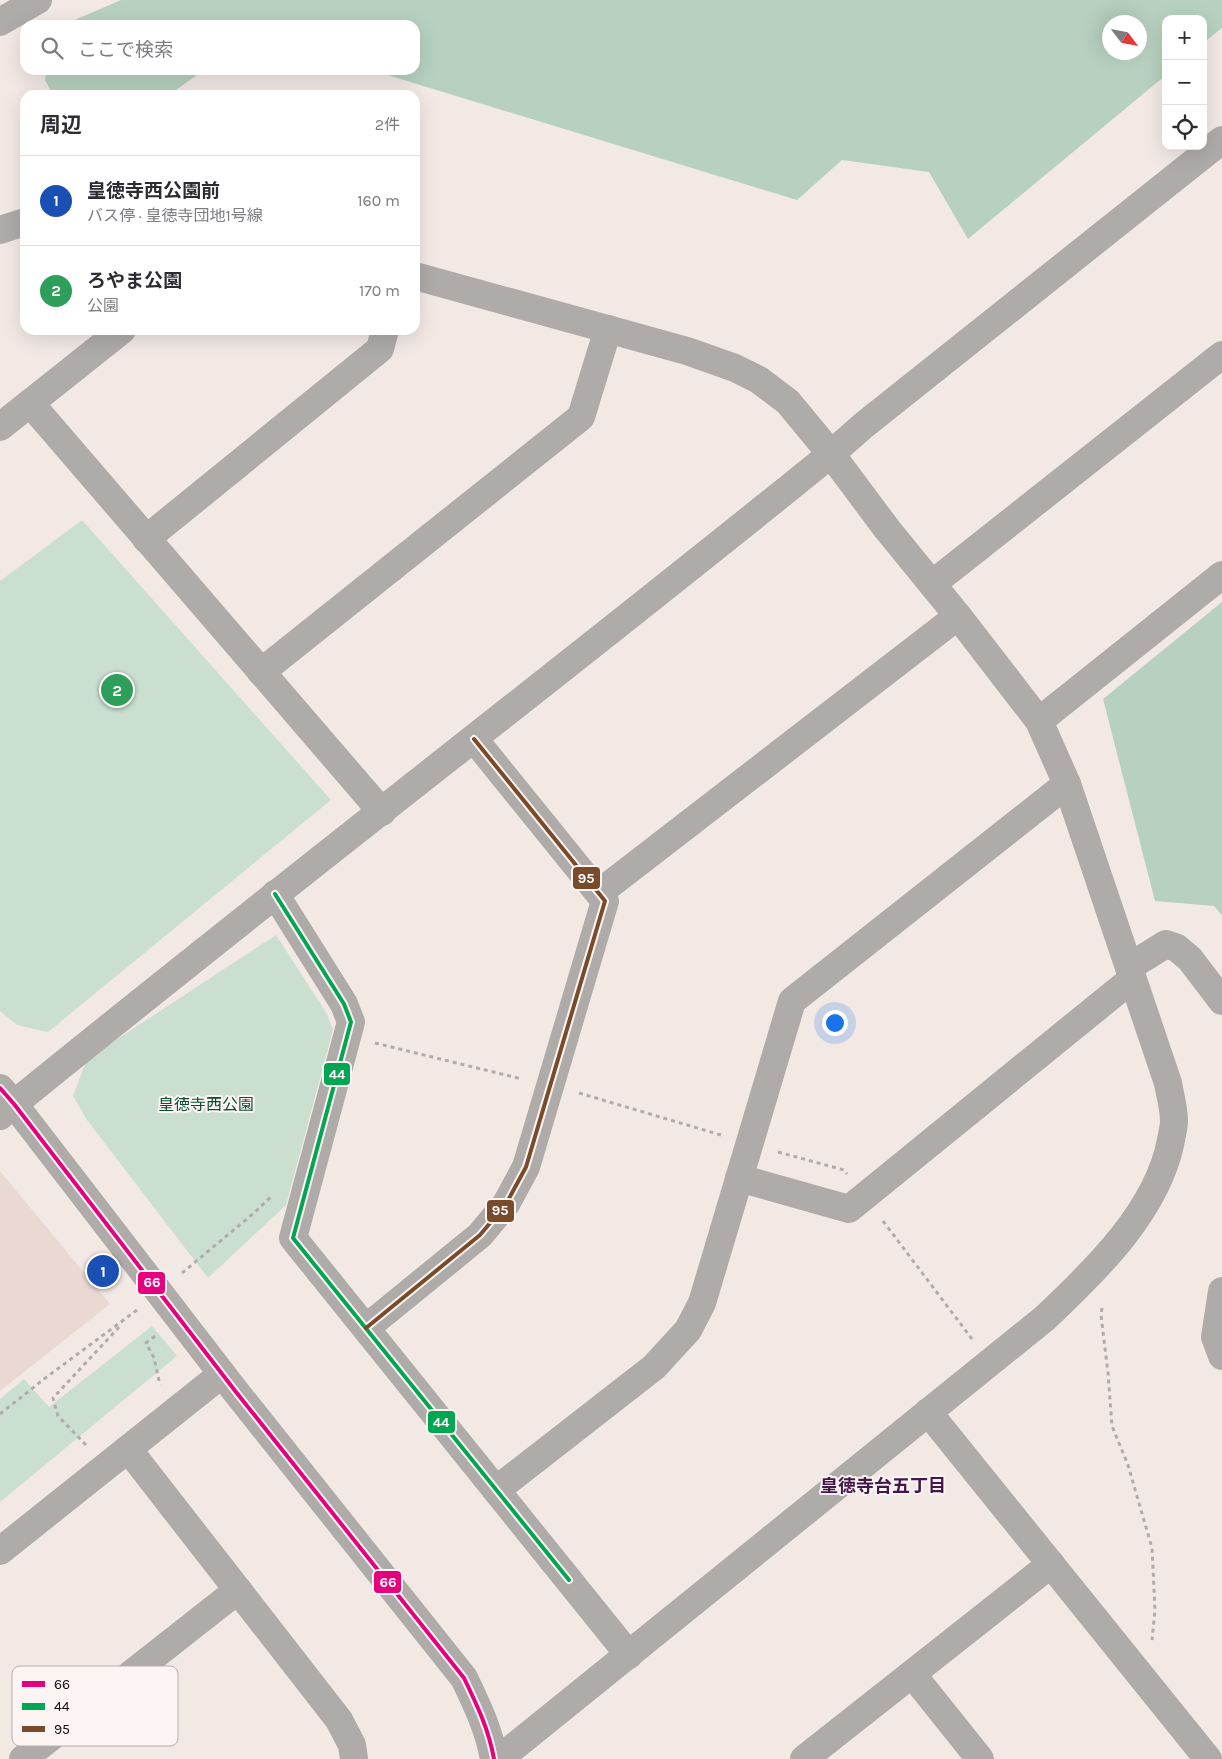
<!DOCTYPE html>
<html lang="ja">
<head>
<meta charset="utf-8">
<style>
	body { margin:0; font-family:Karla,"Noto Sans JP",sans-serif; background:#f2f2f3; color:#2b2b33 }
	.controls { position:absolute; right:15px; top:15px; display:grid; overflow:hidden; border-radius:10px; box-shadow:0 5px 20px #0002 }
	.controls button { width:45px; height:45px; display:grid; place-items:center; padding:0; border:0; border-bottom:1px solid #e1e1e2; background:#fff; color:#2b2b33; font:25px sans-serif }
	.compass { position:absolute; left:1102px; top:15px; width:45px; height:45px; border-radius:50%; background:#fff; box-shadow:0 5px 20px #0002; rotate:122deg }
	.you { position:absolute; left:834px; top:1022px; width:18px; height:18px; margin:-12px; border:4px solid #fff; border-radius:50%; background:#1a73e8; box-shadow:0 0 0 8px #1a73e833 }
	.badge { display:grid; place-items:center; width:32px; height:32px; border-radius:50%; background:#b45309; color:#fff; font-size:16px; font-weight:700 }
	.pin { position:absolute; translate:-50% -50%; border:2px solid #fff; box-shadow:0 1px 5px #0006 }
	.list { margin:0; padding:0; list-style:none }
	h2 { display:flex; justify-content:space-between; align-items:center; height:65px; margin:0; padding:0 20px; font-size:21px }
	h2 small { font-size:16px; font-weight:400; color:#7c7c81 }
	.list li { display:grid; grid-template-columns:32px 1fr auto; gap:15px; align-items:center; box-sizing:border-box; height:90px; padding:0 20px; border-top:1px solid #e1e1e2 }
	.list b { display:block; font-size:19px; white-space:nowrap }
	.list p { margin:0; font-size:16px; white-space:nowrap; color:#7c7c81 }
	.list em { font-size:16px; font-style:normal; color:#7c7c81 }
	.icon { flex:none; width:28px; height:28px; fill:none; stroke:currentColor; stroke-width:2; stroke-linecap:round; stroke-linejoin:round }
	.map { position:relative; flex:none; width:1222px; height:1759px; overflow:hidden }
	.search { position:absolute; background:#fff; box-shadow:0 5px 20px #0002; left:20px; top:20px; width:400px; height:55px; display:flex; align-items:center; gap:12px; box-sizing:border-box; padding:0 18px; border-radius:15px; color:#7c7c81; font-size:19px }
	.panel { position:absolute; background:#fff; box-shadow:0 5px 20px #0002; left:20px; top:90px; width:400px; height:245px; border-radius:15px }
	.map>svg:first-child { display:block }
	.industrial { fill:#ead8d3 }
	.green { fill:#cadfd0 }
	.forest { fill:#b7d0bf; fill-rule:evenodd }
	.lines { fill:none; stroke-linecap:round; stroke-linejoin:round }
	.path { stroke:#b1aca9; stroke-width:3; stroke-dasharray:4 4; stroke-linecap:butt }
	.minor { stroke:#aeaba9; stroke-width:28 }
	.tertiary { stroke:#aeaba9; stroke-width:28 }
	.bus-1-casing { stroke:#fdf5f3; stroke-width:8 }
	.bus-2-casing { stroke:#fdf5f3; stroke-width:8 }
	.bus-3-casing { stroke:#fdf5f3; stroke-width:8 }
	.bus-1 { stroke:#e5007d; stroke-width:4 }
	.bus-2 { stroke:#00a651; stroke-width:4 }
	.bus-3 { stroke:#7a4b2a; stroke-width:4 }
	.labels { text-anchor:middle; stroke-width:4; stroke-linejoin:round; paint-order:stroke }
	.park-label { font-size:16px; fill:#094d32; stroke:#fdf5f3 }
	.neighbourhood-label { font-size:18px; font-weight:bold; fill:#44174a; stroke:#fdf5f3 }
	.key { fill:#fdf5f3; stroke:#b6afad; stroke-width:1 }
	.key-label { font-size:14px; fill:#120c0a }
	.line-badge { stroke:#fdf5f3; stroke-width:2 }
	.badge-label { font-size:14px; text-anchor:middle; font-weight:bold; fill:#fff }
</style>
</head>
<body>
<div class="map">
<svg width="1222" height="1759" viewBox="0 0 1222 1759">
	<rect width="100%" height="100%" fill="#f2e9e5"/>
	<path class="industrial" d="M0,1171L110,1304L0,1391Z"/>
	<g class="green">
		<path d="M82,520L331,800L48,1032L17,1025L0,1011V581Z"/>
		<path d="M276,935L327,1014L333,1030L286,1205L208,1278L87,1120L73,1096L87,1059Z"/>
		<path d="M152,1326L177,1356L0,1502V1399L24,1379L49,1407Z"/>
	</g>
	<g class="forest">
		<path d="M121,0H1222V28L1203,43V19H1166V75L968,239L929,172L842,160L797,200L371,70H415V25H63ZM1140,22V52H1110V22Z"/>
		<path d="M47,70H204L169,95H53L45,80Z"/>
		<path d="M1222,602V915L1214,906L1155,901L1103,699Z"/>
	</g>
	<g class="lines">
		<g class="path">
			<path d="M375,1043L522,1079"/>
			<path d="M579,1093L721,1135"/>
			<path d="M778,1152L844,1170L847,1174"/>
			<path d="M883,1221L972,1339"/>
			<path d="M182,1273L254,1213L272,1196"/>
			<path d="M1102,1308L1101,1315L1108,1373L1112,1426L1128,1465L1152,1548L1155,1610L1152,1640"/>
			<path d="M155,1336L146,1343L154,1358L160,1385"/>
			<path d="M0,1414L44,1379L137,1310"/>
			<path d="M86,1445L58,1416L53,1398L121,1325"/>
		</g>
		<g class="minor">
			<path d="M0,22L38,0"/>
			<path d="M0,230L25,222"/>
			<path d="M415,276L687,351L735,368L759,380L788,402L831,454L864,425L1222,140"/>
			<path d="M30,403L382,812"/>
			<path d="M0,427L122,330"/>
			<path d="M146,539L380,349L385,330"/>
			<path d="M932,584L1222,355"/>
			<path d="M261,672L581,417L608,329"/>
			<path d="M1039,721L1222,575"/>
			<path d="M599,893L958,616"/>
			<path d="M275,894L344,1004L351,1022L293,1238L629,1655"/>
			<path d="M0,1116L14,1104"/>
			<path d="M739,1178L849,1209L1132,979"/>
			<path d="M366,1328L480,1235L506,1204L526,1167L605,901L474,739"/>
			<path d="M128,1449L339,1720L352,1745L354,1759"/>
			<path d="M496,1490L654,1367L688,1330L702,1303L792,1001L1067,784"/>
			<path d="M0,1551L222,1374"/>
			<path d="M912,1674L980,1759"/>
			<path d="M23,1759L238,1590"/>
			<path d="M804,1759L1051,1564"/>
		</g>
		<g class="tertiary">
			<path d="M1129,967L1166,944L1177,948L1190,959L1222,1001"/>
			<path d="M0,1088L14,1104L236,1392L464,1678C477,1705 489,1730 494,1759"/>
			<path d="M14,1104C284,884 561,673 831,454L887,529L958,616L1039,721L1067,784L1168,1083C1170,1095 1174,1108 1174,1121C1174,1127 1172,1134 1171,1140C1158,1210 1096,1270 1045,1318L499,1759"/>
			<path d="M1222,1291L1215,1337L1222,1356"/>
			<path d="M928,1412L1208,1759"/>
		</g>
		<g class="bus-1-casing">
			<path id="bus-1" d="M0,1088L14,1104L236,1392L464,1678C477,1705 489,1730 494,1759"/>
		</g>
		<g class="bus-2-casing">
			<path id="bus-2" d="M275,894L344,1004L351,1022L293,1238L569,1580"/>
		</g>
		<g class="bus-3-casing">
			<path id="bus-3" d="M366,1328L480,1235L506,1204L526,1167L605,901L474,739"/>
		</g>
		<use href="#bus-1" class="bus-1"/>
		<use href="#bus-2" class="bus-2"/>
		<use href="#bus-3" class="bus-3"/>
	</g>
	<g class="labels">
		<g class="park-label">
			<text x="206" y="1110">皇徳寺西公園</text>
		</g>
		<g class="neighbourhood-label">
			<text x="883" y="1492">皇徳寺台五丁目</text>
		</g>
	</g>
	<rect x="12" y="1666" width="166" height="80" rx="8" class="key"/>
	<rect x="22" y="1681" width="23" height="6" fill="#e5007d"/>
	<rect x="22" y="1703" width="23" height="7" fill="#00a651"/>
	<rect x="22" y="1726" width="23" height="6" fill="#7a4b2a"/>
	<g class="key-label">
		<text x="54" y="1689">66</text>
		<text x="54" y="1711">44</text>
		<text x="54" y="1734">95</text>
	</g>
	<g class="line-badge">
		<rect x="572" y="866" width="29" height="24" rx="5" fill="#7a4b2a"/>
		<rect x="323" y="1062" width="28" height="24" rx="5" fill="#00a651"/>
		<rect x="486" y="1199" width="29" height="24" rx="5" fill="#7a4b2a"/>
		<rect x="137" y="1271" width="29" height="24" rx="5" fill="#e5007d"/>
		<rect x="427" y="1410" width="29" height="24" rx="5" fill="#00a651"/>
		<rect x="373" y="1570" width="29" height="24" rx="5" fill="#e5007d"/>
	</g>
	<g class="badge-label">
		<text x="586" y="883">95</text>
		<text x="337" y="1079">44</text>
		<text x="500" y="1215">95</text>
		<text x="152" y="1287">66</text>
		<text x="441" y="1427">44</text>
		<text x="388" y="1587">66</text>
	</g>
</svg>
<div class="controls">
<button>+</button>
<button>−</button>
<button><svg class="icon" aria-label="locate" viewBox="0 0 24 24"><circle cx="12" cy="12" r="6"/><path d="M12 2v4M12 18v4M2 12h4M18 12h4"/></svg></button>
</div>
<svg class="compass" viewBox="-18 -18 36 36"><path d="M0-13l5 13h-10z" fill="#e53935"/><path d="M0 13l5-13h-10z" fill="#7c7c81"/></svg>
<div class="you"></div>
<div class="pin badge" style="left:103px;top:1271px;background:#1a4fb4">1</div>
<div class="pin badge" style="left:117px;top:690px;background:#2e9e5b">2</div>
<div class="search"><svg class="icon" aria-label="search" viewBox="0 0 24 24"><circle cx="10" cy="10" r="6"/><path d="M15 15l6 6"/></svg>ここで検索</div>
<section class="panel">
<h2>周辺<small>2件</small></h2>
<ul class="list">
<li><span class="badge" style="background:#1a4fb4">1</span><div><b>皇徳寺西公園前</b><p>バス停 · 皇徳寺団地1号線</p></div><em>160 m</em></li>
<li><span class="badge" style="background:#2e9e5b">2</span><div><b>ろやま公園</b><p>公園</p></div><em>170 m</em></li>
</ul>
</section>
</div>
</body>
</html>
